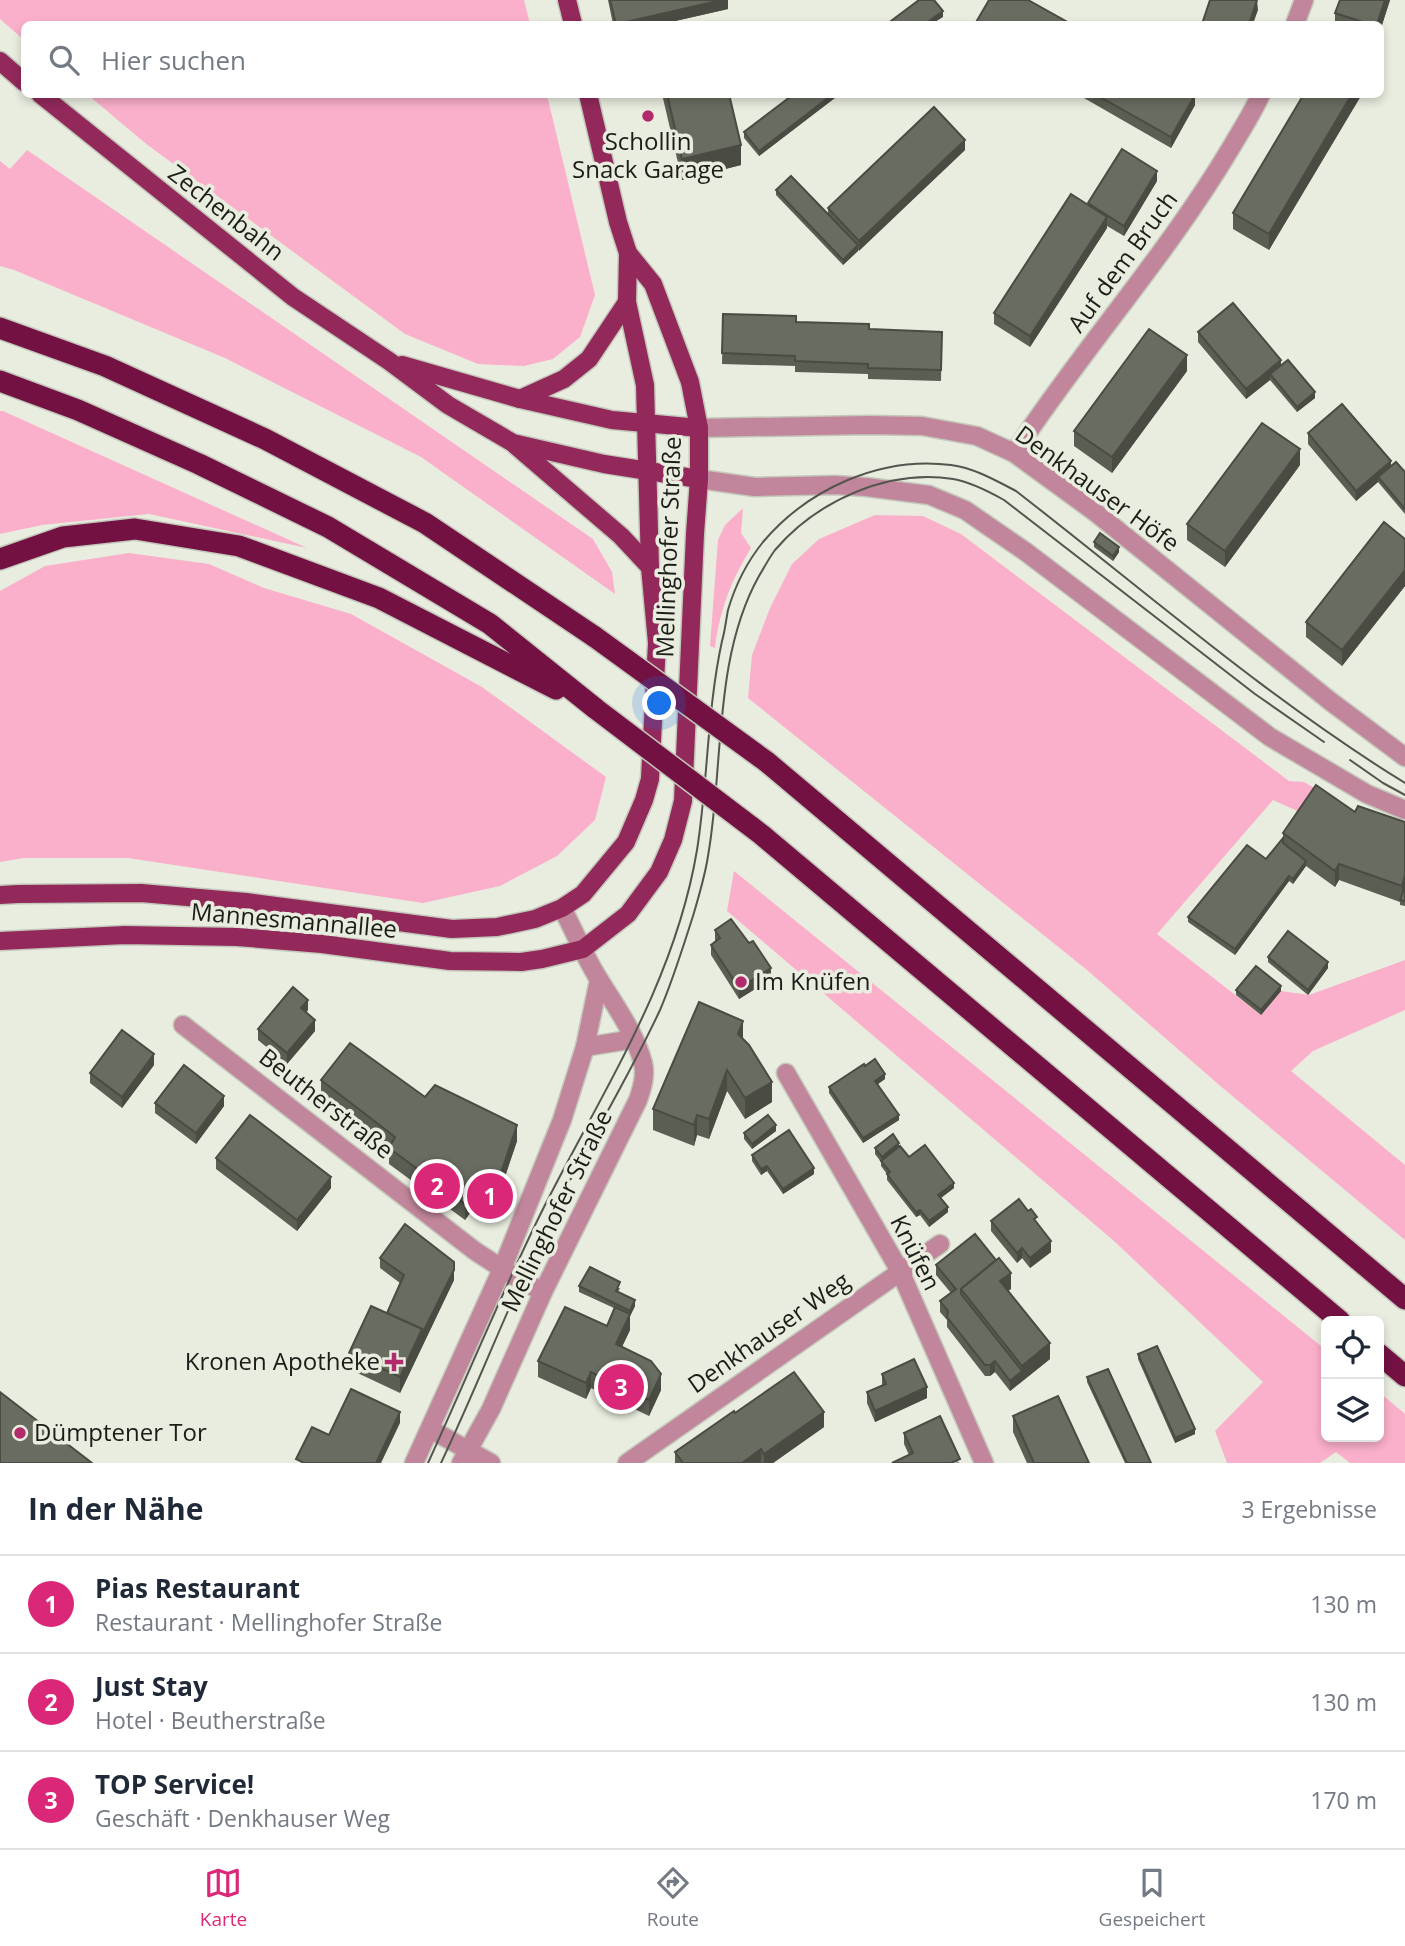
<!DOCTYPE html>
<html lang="de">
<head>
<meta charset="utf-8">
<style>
	body { margin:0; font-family:"Open Sans",sans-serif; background:#f6f6f7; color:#1f2937 }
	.controls { position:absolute; right:21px; bottom:21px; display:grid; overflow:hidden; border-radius:10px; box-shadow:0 4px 10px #0003 }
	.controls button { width:63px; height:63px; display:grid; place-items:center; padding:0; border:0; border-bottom:2px solid #e0e1e3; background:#fff; color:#1f2937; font:35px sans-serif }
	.you { position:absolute; left:660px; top:704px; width:24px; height:24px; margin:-18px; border:5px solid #fff; border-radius:50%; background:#1a73e8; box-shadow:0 0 0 10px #1a73e833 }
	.badge { display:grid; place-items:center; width:46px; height:46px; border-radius:50%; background:#db2777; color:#fff; font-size:23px; font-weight:700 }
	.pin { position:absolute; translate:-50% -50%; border:4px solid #fff; box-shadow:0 2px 7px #0006 }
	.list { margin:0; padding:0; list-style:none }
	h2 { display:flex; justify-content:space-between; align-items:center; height:91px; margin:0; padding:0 28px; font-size:30px }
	h2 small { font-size:23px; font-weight:400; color:#747a83 }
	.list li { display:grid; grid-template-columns:46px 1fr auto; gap:21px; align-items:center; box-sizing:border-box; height:98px; padding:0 28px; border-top:2px solid #e0e1e3 }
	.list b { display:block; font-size:26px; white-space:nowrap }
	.list p { margin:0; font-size:23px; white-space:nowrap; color:#747a83 }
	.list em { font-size:23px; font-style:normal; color:#747a83 }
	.icon { flex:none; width:38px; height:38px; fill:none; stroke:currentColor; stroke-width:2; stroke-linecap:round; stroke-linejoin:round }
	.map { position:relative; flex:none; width:1405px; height:1463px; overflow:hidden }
	.search { position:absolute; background:#fff; box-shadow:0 4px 10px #0003; left:21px; right:21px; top:21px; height:77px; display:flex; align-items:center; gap:18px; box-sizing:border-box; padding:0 24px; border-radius:10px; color:#747a83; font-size:26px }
	.sheet { height:385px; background:#fff }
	nav { display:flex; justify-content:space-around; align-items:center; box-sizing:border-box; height:98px; border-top:2px solid #e0e1e3; background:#fff; font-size:19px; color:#747a83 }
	nav a { display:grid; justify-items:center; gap:4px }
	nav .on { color:#db2777 }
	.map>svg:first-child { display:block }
	.green { fill:#fab0cb }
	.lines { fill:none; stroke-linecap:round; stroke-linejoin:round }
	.minor-casing { stroke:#c4c8bb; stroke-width:21 }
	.major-casing { stroke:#c4c8bb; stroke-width:21 }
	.highway-casing { stroke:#c4c8bb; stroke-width:24 }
	.minor { stroke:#c1869b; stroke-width:18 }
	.major { stroke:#92295a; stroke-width:18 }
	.highway { stroke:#731143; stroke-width:21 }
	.tram { stroke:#54554e; stroke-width:2 }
	.highway-bridge-casing { stroke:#c4c8bb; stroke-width:24; stroke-linecap:butt }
	.highway-bridge { stroke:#731143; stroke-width:21 }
	.wall { fill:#5a5e53 }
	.shaded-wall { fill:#4a4c44 }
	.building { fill:#696d61; stroke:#4a4c44; stroke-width:2 }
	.poi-dot { fill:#b12a6c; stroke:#e9eddf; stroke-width:2.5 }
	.labels { text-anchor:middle; stroke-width:7; stroke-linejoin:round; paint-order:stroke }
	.poi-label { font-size:24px; fill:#1c1d18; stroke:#e9eddf; text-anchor:start }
	.street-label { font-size:24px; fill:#1c1d18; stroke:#e9eddf }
</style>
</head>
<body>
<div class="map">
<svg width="1405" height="1463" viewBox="0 0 1405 1463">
	<rect width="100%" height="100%" fill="#e9eddf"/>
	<g class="green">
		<path d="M0,0H524L530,24H24V40L0,19Z"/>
		<path d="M88,95H547L595,295L580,337L553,359L524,366L478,364L405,334L145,143Z"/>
		<path d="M27,150L593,539L612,572L615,594L421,457L225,358L14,270L0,266V161L10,169Z"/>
		<path d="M0,411H3L307,548L149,514L42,525L0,534Z"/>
		<path d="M743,508L741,533L751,548C731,581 720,609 715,648L710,646L718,540L725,525Z"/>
		<path d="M875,515L923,516L961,534L1289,781L1304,782L1348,807L1306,815L1273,800L1157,934L1261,1015L1281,991L1309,995L1405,960V1010L1313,1051L1291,1071L1405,1165V1240L1218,1084L1087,970L748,698L752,655L770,608L792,564L819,539Z"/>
		<path d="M129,553L209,564L264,588L351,614L482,687L606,777L595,820L557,856L500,886L423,903L128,858H24L0,862V591L45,566Z"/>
		<path d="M734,871L1326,1350V1437H1379V1392L1405,1414V1463H1350L1336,1452L1320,1463H1227L1215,1431L1263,1382L1114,1241L727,911Z"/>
	</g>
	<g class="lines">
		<g class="minor-casing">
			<g id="minor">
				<path d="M1295,24L1304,0"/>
				<path d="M699,428L869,425L922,426L977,436L1014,453L1095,512L1330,701L1405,757"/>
				<path d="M1014,453C1083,348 1168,254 1232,146C1242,129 1253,112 1261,94"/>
				<path d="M699,479L755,487L835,485L866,487L929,495L965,510L1026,552L1270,737L1367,794L1405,810"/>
				<path d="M183,1025L475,1251L512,1275L543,1292"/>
				<path d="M585,1047L634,1039"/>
				<path d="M786,1073L900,1271L984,1463"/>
				<path d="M430,1429L491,1463"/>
				<path d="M414,1463L502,1269L562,1120L585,1047L599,980"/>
				<path d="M461,1463L491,1409L543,1292L638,1100C642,1088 646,1076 643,1063C635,1033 616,1007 600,981C585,958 575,932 562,908"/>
				<path d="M627,1463L940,1244"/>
			</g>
		</g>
		<g class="major-casing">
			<g id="major">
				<path d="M567,0L573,24"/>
				<path d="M0,61L24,82"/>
				<path d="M40,94L293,297L389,361L448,405L513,443L604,464L699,479"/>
				<path d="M402,365L520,399L612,420L699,428"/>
				<path d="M520,399L564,379L589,359L627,302"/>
				<path d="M515,445L621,536L650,567"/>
				<path d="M0,895L18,894L141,893L246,902L452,929L497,927L535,919L562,908L583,894L626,842L644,800L650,779L657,643L650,567L645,385L627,302L628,253L618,222L588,94"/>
				<path d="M0,941L125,935L237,937L322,944L450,961L521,962L542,959L583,949L628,914L659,872L673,840L683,801L695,534L699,479V428L690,382L653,284L628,253"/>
			</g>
		</g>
		<g class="highway-casing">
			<g id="highway">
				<path d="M0,328L105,366L265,439L425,523L595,637"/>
				<path d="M0,381L78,410L199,464L328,527L490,624L596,709"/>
				<path d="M0,559L63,537L135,529L239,546L379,598L556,689"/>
				<path d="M767,762L1405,1299"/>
				<path d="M762,835L1340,1321"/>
				<path d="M1379,1354L1405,1376"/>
			</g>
		</g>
		<use href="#minor" class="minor"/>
		<use href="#major" class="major"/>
		<use href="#highway" class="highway"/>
		<g class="tram">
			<path d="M1350,760L1383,783L1405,795"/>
			<path d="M428,1463C467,1378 502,1291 544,1207C603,1090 675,982 697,850C708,781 707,710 722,641C725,631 726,620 728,610C735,586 747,562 763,542C808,489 880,456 951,465C974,468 995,480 1016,491C1144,590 1267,698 1405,783"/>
			<path d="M441,1463C480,1381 512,1295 553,1213C587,1145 628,1079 660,1010C673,980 683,947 693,916C699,896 705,876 708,856C724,766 713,658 759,576C764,568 769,558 775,550C817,501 887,469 953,479C971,482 988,491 1004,500L1255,694L1324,742"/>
		</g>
		<g class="highway-bridge-casing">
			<g id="highway-bridge">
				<path d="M595,637L767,762"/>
				<path d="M596,709L762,835"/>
			</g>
		</g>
		<use href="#highway-bridge" class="highway-bridge"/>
	</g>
	<g class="wall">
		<path d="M608,0H728V9L662,24H613Z"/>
		<path d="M1340,0H1390L1381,28V24H1335V13Z"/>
		<path d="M662,94H729L741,165L682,180Z"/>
		<path d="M794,94H840L759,156L744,138V132Z"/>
		<path d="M1077,94L1195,95V105L1171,148Z"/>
		<path d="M1304,94H1362L1269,250L1233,229V213Z"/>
		<path d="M965,150L843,265L776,195V190L828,214V208Z"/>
		<path d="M1157,181L1124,236L1107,226V228L1030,347L994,324V313L1088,205V203Z"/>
		<path d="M723,314L869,329L942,332L941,381L868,379V374L795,372V366L722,364Z"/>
		<path d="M1198,332L1281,366L1315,398L1297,412L1270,380L1246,399L1198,342Z"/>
		<path d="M1187,371L1112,473L1074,446V431Z"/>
		<path d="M1308,433L1405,472V514L1378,482L1356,501L1308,444Z"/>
		<path d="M1300,465L1225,567L1187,540V524Z"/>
		<path d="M1405,539V586L1342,666L1306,637V622Z"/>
		<path d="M1094,542L1119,552L1113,561L1094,547Z"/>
		<path d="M1355,812L1405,822V906L1400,905V902L1339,880L1335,887L1306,866L1293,884L1289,881L1235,955L1188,922V917L1266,859L1283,838V833Z"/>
		<path d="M715,930L771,979L739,999L711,955V945L715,942Z"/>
		<path d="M1268,957L1328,968L1308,995L1268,962Z"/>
		<path d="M1236,990L1281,991L1261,1015L1236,995Z"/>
		<path d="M308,1010L306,1013L315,1031L287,1064L258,1040V1029Z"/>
		<path d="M743,1039L772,1102L745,1119L727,1091L709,1139L697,1135L694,1146L653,1130V1109Z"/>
		<path d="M154,1065L122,1108L90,1083V1073Z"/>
		<path d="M865,1066L885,1079L878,1084L899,1120L863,1143L829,1093V1087Z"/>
		<path d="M321,1080L425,1097L517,1141L494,1209L477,1203L465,1220L389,1164V1148L321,1096Z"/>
		<path d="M155,1103L224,1106L196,1144L155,1113Z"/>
		<path d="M776,1131L752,1149L744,1139V1133Z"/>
		<path d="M899,1147L909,1157L954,1188L941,1198L948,1212L929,1227L920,1215L916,1217L887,1180V1174L881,1166V1162L875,1154V1148Z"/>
		<path d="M752,1155L814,1174L783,1194L767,1171L761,1175L752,1161Z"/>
		<path d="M216,1158L331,1188L297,1231L216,1169Z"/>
		<path d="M991,1221L1037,1223L1051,1252L1030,1268L1022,1258L1017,1263L991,1231Z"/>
		<path d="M380,1258L454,1280L400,1393L349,1369V1353L387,1313L400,1283L380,1268Z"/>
		<path d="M936,1265L1011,1289L1008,1290L1050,1359L1010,1391L995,1372L990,1376H985L947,1327V1320L940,1312V1301L951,1293L936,1275Z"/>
		<path d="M579,1286L620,1288L618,1292L635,1306L630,1316V1330L622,1347L661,1390L649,1416L591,1388L586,1399L538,1377V1361L607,1326L614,1308L579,1292Z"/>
		<path d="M1138,1354L1195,1434L1175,1443L1138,1359Z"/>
		<path d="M882,1374L927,1398L875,1422L867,1403V1392L882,1385Z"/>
		<path d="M1087,1377L1151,1463H1125L1087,1382Z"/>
		<path d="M735,1413L824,1427L773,1463H675V1452Z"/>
		<path d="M1013,1416L1089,1463H1027L1013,1432Z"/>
		<path d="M904,1433L960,1463L909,1455L904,1444Z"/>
	</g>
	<g class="shaded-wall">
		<path d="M722,0H728V9L662,24H617Z"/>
		<path d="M1257,0L1258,10L1253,24H1249Z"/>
		<path d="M1385,0H1390L1381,28V24H1377Z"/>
		<path d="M943,11V17L932,24H925Z"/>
		<path d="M833,94H840L759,156V151Z"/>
		<path d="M1352,94H1362L1269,250V234Z"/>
		<path d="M1195,95V105L1171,148V137Z"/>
		<path d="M965,140V150L859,251V241Z"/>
		<path d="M741,145V165L682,180V159Z"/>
		<path d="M1157,171V181L1124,236V226Z"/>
		<path d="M1107,217V228L1030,347V336Z"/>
		<path d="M858,245V251L843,265V260Z"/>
		<path d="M1187,355V371L1112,473V457Z"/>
		<path d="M1281,360V371L1270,374V380L1246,399V389Z"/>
		<path d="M1315,392V398L1297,412V407Z"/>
		<path d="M1300,449V465L1225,567V551Z"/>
		<path d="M1391,461V472L1378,477V482L1356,501V491Z"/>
		<path d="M1119,547V552L1113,561V556Z"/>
		<path d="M1405,570V586L1342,666V650Z"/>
		<path d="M1306,861V866L1293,884V879Z"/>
		<path d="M1339,864V880L1335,887V871Z"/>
		<path d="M1405,875V891L1402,902V886Z"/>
		<path d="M1289,876V881L1235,955V949Z"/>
		<path d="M1328,962V968L1308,995V990Z"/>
		<path d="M771,968V979L739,999V988Z"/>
		<path d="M1281,986V991L1261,1015V1010Z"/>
		<path d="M308,1000V1010L301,1019V1008Z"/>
		<path d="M315,1020V1031L287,1064V1053Z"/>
		<path d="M743,1021V1041L738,1034Z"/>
		<path d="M154,1054V1065L122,1108V1097Z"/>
		<path d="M727,1070V1091L709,1139V1119Z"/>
		<path d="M885,1074V1079L875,1086V1081Z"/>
		<path d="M772,1082V1102L745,1119V1098Z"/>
		<path d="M224,1096V1106L196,1144V1133Z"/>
		<path d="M697,1115V1135L694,1146V1125Z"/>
		<path d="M899,1115V1120L863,1143V1138Z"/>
		<path d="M517,1125V1141L494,1209V1194Z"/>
		<path d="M776,1125V1131L752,1149V1144Z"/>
		<path d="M899,1143V1148L882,1162V1157Z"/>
		<path d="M767,1166V1171L761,1175V1169Z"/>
		<path d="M814,1168V1174L783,1194V1189Z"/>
		<path d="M331,1177V1188L297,1231V1220Z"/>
		<path d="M954,1183V1188L938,1200V1195Z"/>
		<path d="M477,1187V1203L465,1220V1204Z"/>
		<path d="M948,1207V1212L929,1227V1221Z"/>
		<path d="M920,1210V1215L916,1217V1212Z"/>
		<path d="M1051,1241V1252L1030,1268V1258Z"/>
		<path d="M1022,1248V1258L1017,1263V1253Z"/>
		<path d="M454,1270V1280L400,1393V1377L422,1329Z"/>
		<path d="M1011,1273V1289L1000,1297V1281Z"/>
		<path d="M635,1300V1306L630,1316V1330L616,1359V1344L630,1314V1311Z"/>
		<path d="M1050,1343V1359L1010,1391V1381L1022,1371V1366Z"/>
		<path d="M995,1361V1372L990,1376V1365Z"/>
		<path d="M591,1372V1388L586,1399V1383Z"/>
		<path d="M661,1374V1390L649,1416V1400Z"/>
		<path d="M927,1387V1398L875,1422V1411Z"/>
		<path d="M400,1412V1423L381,1463H376Z"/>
		<path d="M824,1412V1427L773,1463H764V1454Z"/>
		<path d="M1195,1429V1434L1175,1443V1438Z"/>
		<path d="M761,1449V1463H742Z"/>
	</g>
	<g class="building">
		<path d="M610,0H722L617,24H616Z"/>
		<path d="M919,0H934L943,11L925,24H887Z"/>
		<path d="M989,0H1028L1071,24H975Z"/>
		<path d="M1210,0H1257L1249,24H1202Z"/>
		<path d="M1340,0H1385L1377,24H1369L1335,13Z"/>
		<path d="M667,94H729L741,145L682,159Z"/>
		<path d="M794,94H833L759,151L744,132Z"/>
		<path d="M1095,94H1194L1195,95L1171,137Z"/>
		<path d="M1304,94H1352L1269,234L1233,213Z"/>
		<path d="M934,107L965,140L859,241L828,208Z"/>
		<path d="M1122,149L1157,171L1124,226L1088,203Z"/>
		<path d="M791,176L858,245L843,260L776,190Z"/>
		<path d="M1071,194L1107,217L1030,336L994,313Z"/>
		<path d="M1233,303L1281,360L1246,389L1198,332Z"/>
		<path d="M723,314L796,316V322L869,324V329L942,332L941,370L868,368V364L795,361V356L722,353Z"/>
		<path d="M1149,329L1187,355L1112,457L1074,431Z"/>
		<path d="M1288,360L1315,392L1297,407L1270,374Z"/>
		<path d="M1342,404L1391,461L1356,491L1308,433Z"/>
		<path d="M1262,423L1300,449L1225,551L1187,524Z"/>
		<path d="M1396,462L1405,472V509L1378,477Z"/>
		<path d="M1384,522L1405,539V570L1342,650L1306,622Z"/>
		<path d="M1100,533L1119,547L1113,556L1094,542Z"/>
		<path d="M1316,785L1355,812L1358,806L1405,822V875L1402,886L1339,864L1335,871L1283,833Z"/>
		<path d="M1283,838V843L1306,861L1293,879L1289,876L1235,949L1188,917L1247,845L1266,859Z"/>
		<path d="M1405,886V901L1400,900Z"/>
		<path d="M731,919L749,943L753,941L771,968L739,988L711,945L720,938L715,930Z"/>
		<path d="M1288,931L1328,962L1308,990L1268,957Z"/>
		<path d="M1256,966L1281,986L1261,1010L1236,990Z"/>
		<path d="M293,987L308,1000L301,1008L315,1020L287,1053L258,1029Z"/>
		<path d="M699,1002L743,1021L738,1034L749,1045L772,1082L745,1098L727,1070L709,1119L697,1115L694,1125L653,1109Z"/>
		<path d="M122,1030L154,1054L122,1097L90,1073Z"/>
		<path d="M350,1043L425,1097L435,1085L517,1125L494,1194L477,1187L465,1204L389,1148L395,1137L321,1080Z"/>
		<path d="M875,1059L885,1074L875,1081L899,1115L863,1138L829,1087L864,1064L865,1066Z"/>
		<path d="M184,1065L224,1096L196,1133L155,1103Z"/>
		<path d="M250,1115L331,1177L297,1220L216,1158Z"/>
		<path d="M768,1115L776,1125L752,1144L744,1133Z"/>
		<path d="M789,1130L814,1168L783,1189L767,1166L761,1169L752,1155Z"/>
		<path d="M893,1134L899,1143L882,1157L875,1148Z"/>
		<path d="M925,1145L954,1183L938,1195L948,1207L929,1221L920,1210L916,1212L902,1194L887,1174L890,1172L881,1161L900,1146L909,1157Z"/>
		<path d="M1019,1199L1028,1211L1031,1209L1037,1217L1034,1219L1051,1241L1030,1258L1022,1248L1017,1253L991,1221Z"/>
		<path d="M405,1224L454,1262V1270L422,1334V1329L387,1313L404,1275L380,1258Z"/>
		<path d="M975,1234L996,1260L961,1289V1294L1022,1371L1010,1381L995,1361L990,1365H985L947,1317L948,1311L940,1301L956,1289L936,1265Z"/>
		<path d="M999,1258L1011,1273L1000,1281L1050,1343L1022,1366L961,1289Z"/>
		<path d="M590,1267L620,1282L616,1291L635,1300L630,1311L579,1286Z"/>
		<path d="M371,1306L422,1329L400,1377L349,1353Z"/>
		<path d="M565,1307L607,1326L615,1307L630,1314L616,1344L651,1361L661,1374L649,1400L591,1372L586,1383L538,1361Z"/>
		<path d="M1157,1346L1195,1429L1175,1438L1138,1354Z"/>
		<path d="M914,1359L927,1387L875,1411L867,1392L886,1384L882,1374Z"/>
		<path d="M1108,1369L1151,1463H1127L1087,1377Z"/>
		<path d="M794,1372L824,1412L764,1454L761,1449L742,1463H683L675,1452L734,1411L735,1413Z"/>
		<path d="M351,1389L400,1412L376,1463H304L296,1459L312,1427L329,1435Z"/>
		<path d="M0,1392L92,1463H0Z"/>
		<path d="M1058,1396L1089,1463H1034L1013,1416Z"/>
		<path d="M940,1416L960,1459L951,1463H892L913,1453L904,1433Z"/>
	</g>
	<g class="poi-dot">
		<circle cx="648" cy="116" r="7"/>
		<circle cx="741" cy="982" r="7"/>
		<path d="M390.5 1351.5h7v7h7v7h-7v7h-7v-7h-7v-7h7z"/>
		<circle cx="20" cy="1433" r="7"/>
	</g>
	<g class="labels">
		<g class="poi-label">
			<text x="648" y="150" text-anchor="middle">Schollin<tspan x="648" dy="28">Snack Garage</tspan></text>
			<text x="755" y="990">Im Knüfen</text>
			<text x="380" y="1370" text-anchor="end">Kronen Apotheke</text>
			<text x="34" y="1441">Dümptener Tor</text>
		</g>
		<g class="street-label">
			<text transform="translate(226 213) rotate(38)" y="8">Zechenbahn</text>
			<text transform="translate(1123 262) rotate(-54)" y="8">Auf dem Bruch</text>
			<text transform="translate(1097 489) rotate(36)" y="8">Denkhauser Höfe</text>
			<text transform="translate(669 547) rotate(-88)" y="8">Mellinghofer Straße</text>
			<text transform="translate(294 921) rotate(5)" y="8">Mannesmannallee</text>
			<text transform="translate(326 1104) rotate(38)" y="8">Beutherstraße</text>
			<text transform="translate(557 1211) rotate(-64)" y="8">Mellinghofer Straße</text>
			<text transform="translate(915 1253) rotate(63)" y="8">Knüfen</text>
			<text transform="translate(769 1333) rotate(-35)" y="8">Denkhauser Weg</text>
		</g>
	</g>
</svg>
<div class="controls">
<button><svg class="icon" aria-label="locate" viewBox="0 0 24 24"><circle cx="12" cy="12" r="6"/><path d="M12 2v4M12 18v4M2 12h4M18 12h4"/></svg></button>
<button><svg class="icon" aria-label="layers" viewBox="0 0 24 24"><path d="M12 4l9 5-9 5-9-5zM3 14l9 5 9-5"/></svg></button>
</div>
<div class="you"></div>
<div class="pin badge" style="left:490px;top:1196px">1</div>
<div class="pin badge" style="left:437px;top:1186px">2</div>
<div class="pin badge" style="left:621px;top:1387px">3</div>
<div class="search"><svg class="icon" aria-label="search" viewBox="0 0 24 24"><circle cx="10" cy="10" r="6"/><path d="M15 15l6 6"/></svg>Hier suchen</div>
</div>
<section class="sheet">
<h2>In der Nähe<small>3 Ergebnisse</small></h2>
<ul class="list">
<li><span class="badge">1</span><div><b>Pias Restaurant</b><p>Restaurant · Mellinghofer Straße</p></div><em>130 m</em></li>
<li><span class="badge">2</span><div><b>Just Stay</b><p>Hotel · Beutherstraße</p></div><em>130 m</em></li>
<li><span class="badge">3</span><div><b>TOP Service!</b><p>Geschäft · Denkhauser Weg</p></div><em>170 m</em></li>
</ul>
</section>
<nav>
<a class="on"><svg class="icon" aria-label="map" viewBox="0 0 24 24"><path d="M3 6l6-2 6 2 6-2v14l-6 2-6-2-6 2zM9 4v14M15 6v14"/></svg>Karte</a>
<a><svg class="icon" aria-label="directions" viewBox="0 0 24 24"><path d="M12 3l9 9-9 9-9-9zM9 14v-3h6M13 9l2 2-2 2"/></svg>Route</a>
<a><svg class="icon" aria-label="saved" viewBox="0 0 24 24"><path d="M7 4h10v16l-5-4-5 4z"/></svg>Gespeichert</a>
</nav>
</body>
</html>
